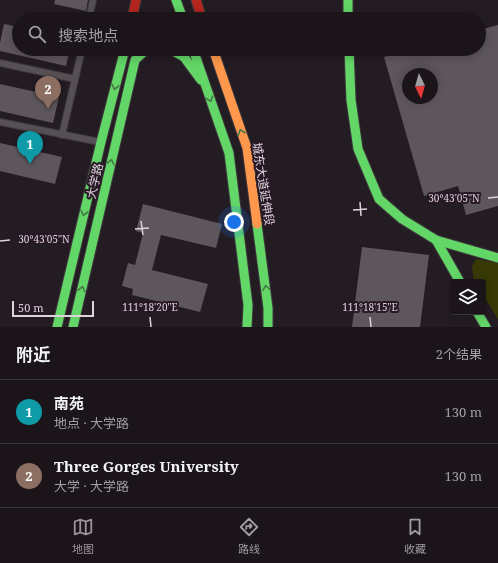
<!DOCTYPE html>
<html lang="zh">
<head>
<meta charset="utf-8">
<style>
	body { margin:0; font-family:"Noto Serif","Noto Sans SC",serif; background:#241e23; color:#f1f3f6 }
	.controls { position:absolute; right:12px; bottom:12px; display:grid; overflow:hidden; border-radius:4px; box-shadow:0 2px 10px #0003 }
	.controls button { width:36px; height:36px; display:grid; place-items:center; padding:0; border:0; border-bottom:1px solid #393439; background:#1b151a; color:#f1f3f6; font:20px sans-serif }
	.compass { position:absolute; left:402px; top:68px; width:36px; height:36px; border-radius:50%; background:#1b151a; box-shadow:0 2px 10px #0003; rotate:175deg }
	.scale { position:absolute; left:12px; bottom:10px; width:82px; box-sizing:border-box; padding-left:4px; border:2px solid #ddd3db; border-top:0; font-size:11px; line-height:14px; white-space:nowrap; color:#ddd3db; -webkit-text-stroke:3px #271925; paint-order:stroke }
	.you { position:absolute; left:234px; top:222px; width:14px; height:14px; margin:-10px; border:3px solid #fff; border-radius:50%; background:#1a73e8; box-shadow:0 0 0 6px #1a73e833 }
	.badge { display:grid; place-items:center; width:26px; height:26px; border-radius:50%; background:#9c939b; color:#fff; font-size:13px; font-weight:700 }
	.pin { position:absolute; translate:-50% -33px; filter:drop-shadow(0 1px 2px #0008) }
	.pin::after { content:''; position:absolute; top:21px; width:14px; height:12px; background:inherit; clip-path:polygon(0 0,100% 0,50% 100%) }
	.list { margin:0; padding:0; list-style:none }
	h2 { display:flex; justify-content:space-between; align-items:center; height:52px; margin:0; padding:0 16px; font-size:17px }
	h2 small { font-size:13px; font-weight:400; color:#a09fa2 }
	.list li { display:grid; grid-template-columns:26px 1fr auto; gap:12px; align-items:center; box-sizing:border-box; height:64px; padding:0 16px; border-top:1px solid #393439 }
	.list b { display:block; font-size:15px; white-space:nowrap }
	.list p { margin:0; font-size:13px; white-space:nowrap; color:#a09fa2 }
	.list em { font-size:13px; font-style:normal; color:#a09fa2 }
	.icon { flex:none; width:22px; height:22px; fill:none; stroke:currentColor; stroke-width:2; stroke-linecap:round; stroke-linejoin:round }
	.map { position:relative; flex:none; width:498px; height:327px; overflow:hidden }
	.search { position:absolute; background:#1b151a; box-shadow:0 2px 10px #0003; left:12px; right:12px; top:12px; height:44px; display:flex; align-items:center; gap:10px; box-sizing:border-box; padding:0 14px; border-radius:22px; color:#a09fa2; font-size:15px }
	.sheet { height:180px; background:#1b151a }
	nav { display:flex; justify-content:space-around; align-items:center; box-sizing:border-box; height:56px; border-top:1px solid #393439; background:#1b151a; font-size:11px; color:#a09fa2 }
	nav a { display:grid; justify-items:center; gap:2px }
	nav .on { color:#9c939b }
	.map>svg:first-child { display:block }
	.green { fill:#373a05 }
	.building { fill:#5d565c; fill-rule:evenodd }
	.lines { fill:none; stroke-linecap:round; stroke-linejoin:round }
	.lane-casing { stroke:#3f393d; stroke-width:8 }
	.fast-casing { stroke:#3f393d; stroke-width:11 }
	.slow-casing { stroke:#3f393d; stroke-width:11 }
	.jam-casing { stroke:#3f393d; stroke-width:11 }
	.lane { stroke:#565055; stroke-width:6 }
	.fast { stroke:#63d668; stroke-width:9 }
	.slow { stroke:#ff974d; stroke-width:9 }
	.jam { stroke:#b3261e; stroke-width:9 }
	.oneway { stroke:#457846 }
	.ticks { fill:none; stroke:#ddd3db; stroke-width:1.5 }
	.labels { text-anchor:middle; stroke-width:4; stroke-linejoin:round; paint-order:stroke }
	.street-label { font-size:12px; fill:#ddd3db; stroke:#271925 }
	.ticks-label { font-size:10px; text-anchor:middle; fill:#ddd3db; stroke:#271925; stroke-width:4; stroke-linejoin:round; paint-order:stroke }
</style>
</head>
<body>
<div class="map">
<svg width="498" height="327" viewBox="0 0 498 327">
	<rect width="100%" height="100%" fill="#241c23"/>
	<path class="green" d="M476,259L498,263V319L483,295V282L474,281L472,267Z"/>
	<g class="building">
		<path d="M55,0H88L86,11L54,4Z"/>
		<path d="M4,24L19,27V49H70L66,66L0,51V43Z"/>
		<path d="M498,25V206L466,215L458,186L424,196L384,57L413,49H479V30ZM408,74H432V98H408Z"/>
		<path d="M0,84L59,97L53,123L0,111Z"/>
		<path d="M0,143L62,157L55,184L0,171Z"/>
		<path d="M143,204L222,224L216,248L161,235L152,270L208,284L200,312L132,295L133,289L122,286L128,263L135,265L143,233L136,231Z"/>
		<path d="M362,247L429,255L420,327H352Z"/>
	</g>
	<g class="lines">
		<g class="lane-casing">
			<g id="lane">
				<path d="M89,19L93,0"/>
				<path d="M0,63L75,79"/>
				<path d="M0,122L100,142"/>
				<path d="M62,135L82,49"/>
			</g>
		</g>
		<g class="fast-casing">
			<g id="fast">
				<path d="M176,0L183,19"/>
				<path d="M348,0V19"/>
				<path d="M170,49L184,57L201,80"/>
				<path d="M193,49L229,153L248,305L247,327"/>
				<path d="M349,49L351,100L358,149L379,199L402,219L436,240L498,258"/>
				<path d="M257,224L268,308V327"/>
				<path d="M436,240L460,282"/>
				<path d="M477,312L486,327"/>
				<path d="M57,327L101,142L125,49"/>
				<path d="M73,327L135,60L147,49H151"/>
			</g>
		</g>
		<g class="slow-casing">
			<path id="slow" d="M213,49L247,148L257,224"/>
		</g>
		<g class="jam-casing">
			<g id="jam">
				<path d="M196,0L202,19"/>
				<path d="M132,19L136,0"/>
			</g>
		</g>
		<use href="#lane" class="lane"/>
		<use href="#fast" class="fast"/>
		<use href="#slow" class="slow"/>
		<use href="#jam" class="jam"/>
	</g>
	<defs><path id="oneway-chevron" d="M-2-3.5L2.5 0L-2 3.5" fill="none" stroke-width="1.6" stroke-linecap="round" stroke-linejoin="round"/></defs>
	<g class="oneway">
		<use href="#oneway-chevron" transform="translate(115 87) rotate(104)"/>
		<use href="#oneway-chevron" transform="translate(210 99) rotate(71)"/>
		<use href="#oneway-chevron" transform="translate(241 132) rotate(-109)"/>
		<use href="#oneway-chevron" transform="translate(111 162) rotate(-77)"/>
		<use href="#oneway-chevron" transform="translate(84 213) rotate(103)"/>
		<use href="#oneway-chevron" transform="translate(266 288) rotate(-98)"/>
		<use href="#oneway-chevron" transform="translate(82 289) rotate(-77)"/>
	</g>
	<path class="ticks" d="M488,198L498,197M360,202L361,216M353,210L367,209M141,221L143,235M135,229L149,228M0,241L10,240M150,317L151,327M370,317L371,327"/>
	<g class="labels">
		<g class="street-label">
			<text transform="translate(95 181) rotate(-77)" y="4">大学路</text>
			<text transform="translate(263 184) rotate(81)" y="4">城东大道延伸段</text>
		</g>
	</g>
	<g class="ticks-label">
		<text x="454" y="202">30°43'05"N</text>
		<text x="44" y="243">30°43'05"N</text>
		<text x="150" y="311">111°18'20"E</text>
		<text x="370" y="311">111°18'15"E</text>
	</g>
</svg>
<div class="controls">
<button><svg class="icon" aria-label="layers" viewBox="0 0 24 24"><path d="M12 4l9 5-9 5-9-5zM3 14l9 5 9-5"/></svg></button>
</div>
<svg class="compass" viewBox="-18 -18 36 36"><path d="M0-13l5 13h-10z" fill="#e53935"/><path d="M0 13l5-13h-10z" fill="#a09fa2"/></svg>
<div class="scale">50 m</div>
<div class="you"></div>
<div class="pin badge" style="left:30px;top:164px;background:#0f9aa8">1</div>
<div class="pin badge" style="left:48px;top:109px;background:#8d6e63">2</div>
<div class="search"><svg class="icon" aria-label="search" viewBox="0 0 24 24"><circle cx="10" cy="10" r="6"/><path d="M15 15l6 6"/></svg>搜索地点</div>
</div>
<section class="sheet">
<h2>附近<small>2个结果</small></h2>
<ul class="list">
<li><span class="badge" style="background:#0f9aa8">1</span><div><b>南苑</b><p>地点 · 大学路</p></div><em>130 m</em></li>
<li><span class="badge" style="background:#8d6e63">2</span><div><b>Three Gorges University</b><p>大学 · 大学路</p></div><em>130 m</em></li>
</ul>
</section>
<nav>
<a class="on"><svg class="icon" aria-label="map" viewBox="0 0 24 24"><path d="M3 6l6-2 6 2 6-2v14l-6 2-6-2-6 2zM9 4v14M15 6v14"/></svg>地图</a>
<a><svg class="icon" aria-label="directions" viewBox="0 0 24 24"><path d="M12 3l9 9-9 9-9-9zM9 14v-3h6M13 9l2 2-2 2"/></svg>路线</a>
<a><svg class="icon" aria-label="saved" viewBox="0 0 24 24"><path d="M7 4h10v16l-5-4-5 4z"/></svg>收藏</a>
</nav>
</body>
</html>
